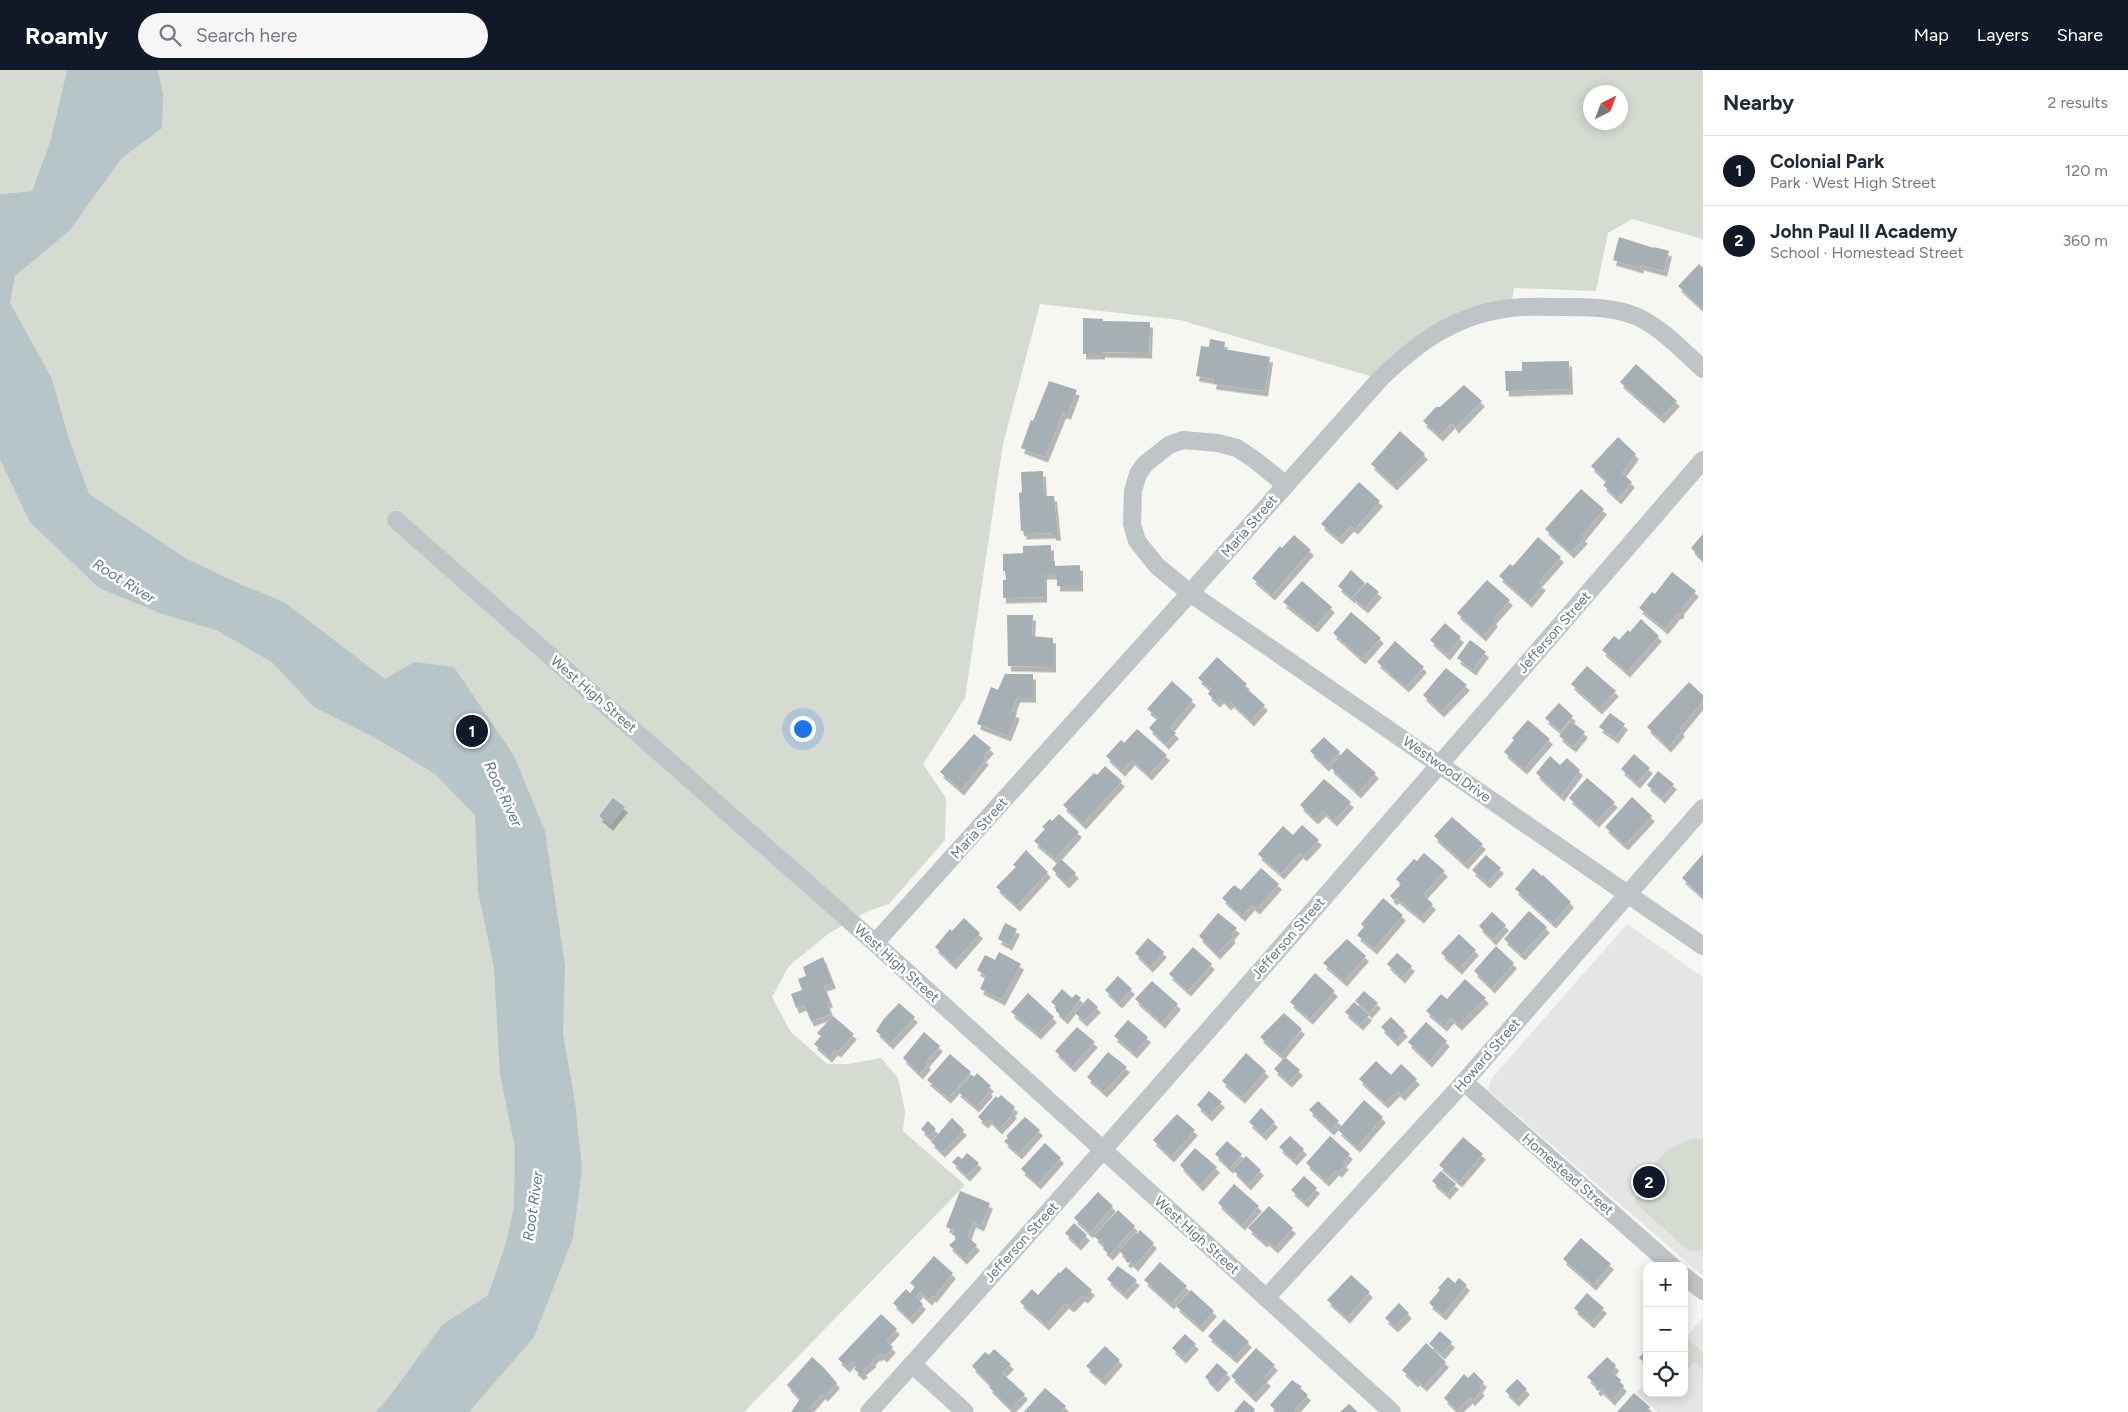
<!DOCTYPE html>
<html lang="en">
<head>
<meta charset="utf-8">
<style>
	body { margin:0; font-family:Figtree,sans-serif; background:#f6f6f7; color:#1f2937 }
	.controls { position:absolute; right:15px; bottom:15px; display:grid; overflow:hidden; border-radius:10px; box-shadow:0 2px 12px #0003 }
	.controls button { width:45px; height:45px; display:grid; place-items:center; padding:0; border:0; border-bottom:1px solid #e0e1e3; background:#fff; color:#1f2937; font:25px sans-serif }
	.compass { position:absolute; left:1583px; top:15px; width:45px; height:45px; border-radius:50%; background:#fff; box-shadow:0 2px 12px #0003; rotate:42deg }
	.you { position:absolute; left:802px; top:658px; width:18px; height:18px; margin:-12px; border:4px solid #fff; border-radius:50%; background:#1a73e8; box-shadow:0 0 0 8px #1a73e833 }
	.badge { display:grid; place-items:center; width:32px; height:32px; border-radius:50%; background:#111827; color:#fff; font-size:16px; font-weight:700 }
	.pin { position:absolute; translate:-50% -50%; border:2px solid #fff; box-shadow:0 1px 5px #0006 }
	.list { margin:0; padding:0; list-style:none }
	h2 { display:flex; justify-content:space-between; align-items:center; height:65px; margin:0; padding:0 20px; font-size:21px }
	h2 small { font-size:16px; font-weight:400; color:#747a83 }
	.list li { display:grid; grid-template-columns:32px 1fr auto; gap:15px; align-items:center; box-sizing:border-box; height:70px; padding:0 20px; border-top:1px solid #e0e1e3 }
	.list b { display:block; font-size:19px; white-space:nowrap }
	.list p { margin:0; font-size:16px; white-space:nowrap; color:#747a83 }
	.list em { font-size:16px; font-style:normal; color:#747a83 }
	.icon { flex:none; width:28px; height:28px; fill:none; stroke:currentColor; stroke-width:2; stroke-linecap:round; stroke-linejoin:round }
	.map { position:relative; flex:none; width:1703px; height:1342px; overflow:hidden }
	header { display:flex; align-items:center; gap:30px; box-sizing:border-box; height:70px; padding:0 25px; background:#111827; color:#fff }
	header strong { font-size:24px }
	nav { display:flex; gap:28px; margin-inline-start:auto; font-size:18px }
	.search { width:350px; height:45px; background:#f6f6f7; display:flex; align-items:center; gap:12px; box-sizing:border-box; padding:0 18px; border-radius:28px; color:#747a83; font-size:19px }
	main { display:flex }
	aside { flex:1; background:#fff }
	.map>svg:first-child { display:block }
	.built { fill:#e4e5e4 }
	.green { fill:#d6dbd2; fill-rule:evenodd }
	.water { fill:#b7c4c8 }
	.building { fill:#a6afb4; filter:url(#shadow) }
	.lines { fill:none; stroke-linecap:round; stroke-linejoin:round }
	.minor { stroke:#bfc4c7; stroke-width:18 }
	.labels { text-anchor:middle; stroke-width:5; stroke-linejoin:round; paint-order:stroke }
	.street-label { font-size:14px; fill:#657684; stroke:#fff }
	.water-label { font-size:15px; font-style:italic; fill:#617881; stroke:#fff }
</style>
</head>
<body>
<header>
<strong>Roamly</strong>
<div class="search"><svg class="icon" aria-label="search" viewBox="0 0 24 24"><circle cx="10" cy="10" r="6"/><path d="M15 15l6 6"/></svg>Search here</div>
<nav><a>Map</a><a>Layers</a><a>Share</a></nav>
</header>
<main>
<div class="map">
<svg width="1703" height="1342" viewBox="0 0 1703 1342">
	<defs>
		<filter id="shadow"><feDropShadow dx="3" dy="5.5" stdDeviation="0" flood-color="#0004"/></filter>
	</defs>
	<rect width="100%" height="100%" fill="#f6f6f3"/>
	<g class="built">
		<path d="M1627,854L1703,907V1206L1488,1020L1492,1008Z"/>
		<path d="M1703,1247V1342H1658L1636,1323L1647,1311V1323H1684V1270Z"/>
	</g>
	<g class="green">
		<path d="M0,0H67L50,72L32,121L0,124Z"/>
		<path d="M103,0H1703V169L1632,149L1608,163L1596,221L1514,218L1511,238L1481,244L1380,309L1180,250L1040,234L1003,374L965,628L923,694L946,728L945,770L889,834L868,841L828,864L789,896L772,927L790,961L827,994H848L881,988L898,1008L905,1041L903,1061L965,1115L744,1342H0V390L4,398L0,200ZM1590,22H1620V52H1590Z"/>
		<path d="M1693,1068L1703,1070V1180L1689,1181L1635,1133L1645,1103L1669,1079Z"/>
		<path d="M1686,1268L1703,1282V1300L1694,1292L1684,1303V1270Z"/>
	</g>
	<path class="water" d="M67,0H158L163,24L162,58L122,88L69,161L15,206L10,233L52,309L69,369L89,424L187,489L242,515L284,532L385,609L414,592L454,597L514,686L545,761L565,896L563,964L575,1032L582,1099L573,1168L534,1267L469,1342H376L389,1327L442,1255L488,1225L505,1176L514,1138L515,1078L500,1004L494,898L478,821L475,745L435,704L379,670L314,637L272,592L216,560L162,544L99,518L30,452L0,390V124L32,121L50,72Z"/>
	<g class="building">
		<path d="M1619,167L1654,178V177L1669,181L1664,201L1641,195L1640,198L1613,190Z"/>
		<path d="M1699,194L1703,198V239L1678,216Z"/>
		<path d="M1083,248L1103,249V251L1150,252L1149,283L1102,282V284H1083Z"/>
		<path d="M1210,269L1225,272L1224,279L1270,287L1265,321L1213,314L1214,309L1196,306L1201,276L1209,277Z"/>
		<path d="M1569,291L1570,319L1506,321L1505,301H1522V292Z"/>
		<path d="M1636,294L1677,331L1661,348L1620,312Z"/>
		<path d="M1049,311L1077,320L1068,344L1063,343L1045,387L1021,378L1031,350L1033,351Z"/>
		<path d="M1464,315L1482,331L1456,358L1452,353L1440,366L1423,351L1436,337H1440Z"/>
		<path d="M1400,361L1425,384L1394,415L1371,394Z"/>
		<path d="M1618,367L1636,384L1622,403L1632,412L1618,429L1603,415L1607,411L1591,396Z"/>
		<path d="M1043,401L1044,426H1054L1058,465H1053V463L1023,464L1024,461H1021L1019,423L1022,422L1021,402Z"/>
		<path d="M1359,412L1380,431L1355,459L1351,456L1339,469L1321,454Z"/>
		<path d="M1581,419L1604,439L1582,466L1585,468L1571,483L1545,459Z"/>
		<path d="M1703,464V490L1691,478Z"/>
		<path d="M1294,465L1311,480L1272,525L1252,508L1280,476L1282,478Z"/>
		<path d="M1538,467L1561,487L1539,512L1543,515L1529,532L1499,506L1510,494L1513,496Z"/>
		<path d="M1051,475V491H1055V496L1080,495V516H1057V504H1044V527L1003,528V510H1006L1005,501H1003V484L1023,483V476Z"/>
		<path d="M1351,500L1365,513L1352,528L1338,516Z"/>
		<path d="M1672,502L1696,521L1681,539V543L1677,544L1665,559L1639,538L1652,522L1655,524Z"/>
		<path d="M1487,510L1510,530L1493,549L1495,551L1483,566L1457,543Z"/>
		<path d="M1302,511L1332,537L1315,557L1283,532Z"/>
		<path d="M1367,512L1379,522L1365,538L1353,528Z"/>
		<path d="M1351,542L1381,568L1362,589L1333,563Z"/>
		<path d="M1007,545H1033L1032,566L1053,568V597L1008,596Z"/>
		<path d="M1641,549L1659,566L1627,602L1602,580L1614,566L1619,570L1628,560L1630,562Z"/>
		<path d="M1445,553L1461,567L1447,585L1430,570Z"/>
		<path d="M1470,570L1486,582L1473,600L1457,588Z"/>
		<path d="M1395,571L1424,597L1406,617L1377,592Z"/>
		<path d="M1217,587L1247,614L1244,616L1265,635L1251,651L1231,632L1228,635L1221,628L1217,632L1208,624L1211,619L1198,608Z"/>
		<path d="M1587,596L1616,621L1599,639L1571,614Z"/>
		<path d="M1446,598L1467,615L1441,642L1423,625Z"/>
		<path d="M1005,604H1033V627H1017L1012,641L1017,643L1008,666L977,654L991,617L998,620Z"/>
		<path d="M1172,611L1193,630L1170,658L1176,663L1166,674L1149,658L1158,648L1147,639Z"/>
		<path d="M1689,612L1703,625V631L1680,659L1682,661L1668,677L1647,657Z"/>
		<path d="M1559,633L1573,646L1560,661L1545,648Z"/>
		<path d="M1610,643L1625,654L1615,668L1599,657Z"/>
		<path d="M1528,650L1550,669L1524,699L1504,682L1514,670L1512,668Z"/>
		<path d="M1571,651L1585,662L1573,677L1559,666Z"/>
		<path d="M1137,659L1167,685L1149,705L1132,690L1122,701L1106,686L1121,670L1124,673Z"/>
		<path d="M974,664L991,678L983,687L986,689L961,720L940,702Z"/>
		<path d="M1324,667L1340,682L1326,696L1310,681Z"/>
		<path d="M1347,678L1376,703L1358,723L1330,697Z"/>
		<path d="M1634,684L1650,698L1637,713L1621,699Z"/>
		<path d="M1550,686L1560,695L1567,688L1580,700L1561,726L1536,703Z"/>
		<path d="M1105,696L1122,711L1083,754L1063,735L1094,703L1097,705Z"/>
		<path d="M1658,701L1674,714L1662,728L1647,715Z"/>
		<path d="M1587,708L1615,732L1596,752L1569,728Z"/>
		<path d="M1324,709L1351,732L1334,751L1323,741L1315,749L1300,735Z"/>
		<path d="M1632,727L1652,746L1625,775L1605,757Z"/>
		<path d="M613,728L625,737L610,755L599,746Z"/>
		<path d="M1059,744L1079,762L1055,789L1034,771L1045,759L1042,757L1050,749L1052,751Z"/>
		<path d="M1452,747L1483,774L1465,794L1434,766Z"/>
		<path d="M1302,755L1319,770L1304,786L1300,783L1281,804L1258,784L1283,756L1293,765Z"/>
		<path d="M1026,780L1048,802L1017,836L996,817L1016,797L1013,795Z"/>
		<path d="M1424,783L1445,801L1423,825L1433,834L1421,848L1396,828L1394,830L1390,826L1401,814L1396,809L1414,789L1417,791Z"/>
		<path d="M1703,784V824L1702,826L1682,808Z"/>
		<path d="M1486,785L1501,798L1487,813L1472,800Z"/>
		<path d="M1061,789L1076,803L1066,813L1052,799Z"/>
		<path d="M1261,798L1279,814L1257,839L1252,835L1242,846L1222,828L1234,815L1241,820Z"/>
		<path d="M1533,798L1542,806L1543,805L1571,832L1553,853L1515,819Z"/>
		<path d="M1383,828L1403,845L1374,879L1357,865L1364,857L1361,854Z"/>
		<path d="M1529,841L1547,857L1522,885L1504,869Z"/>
		<path d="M1492,842L1506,855L1493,870L1479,856Z"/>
		<path d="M1218,843L1237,858L1231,865L1233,867L1217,884L1199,866Z"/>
		<path d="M964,848L980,863L953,894L935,877L950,859L952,861Z"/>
		<path d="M1005,853L1017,859L1009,875L998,869Z"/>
		<path d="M1459,864L1476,880L1459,899L1441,883Z"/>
		<path d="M1148,868L1164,882L1150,897L1135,883Z"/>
		<path d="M1347,869L1366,886L1344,911L1323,893Z"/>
		<path d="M1496,876L1514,893L1492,918L1474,901Z"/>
		<path d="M1193,877L1212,894L1188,921L1169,904Z"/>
		<path d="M999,882L1021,894L1002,930L980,919L986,906L977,900L985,885L995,890Z"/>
		<path d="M1397,883L1412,896L1402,908L1387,894Z"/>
		<path d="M823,887L833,913L824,916L830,932L827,933L831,944L811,951L804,935L796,938L791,924L802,920L798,909L806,906L803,897Z"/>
		<path d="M1315,903L1335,921L1310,949L1290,932Z"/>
		<path d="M1118,906L1132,919L1119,933L1105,920Z"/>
		<path d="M1465,909L1486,928L1459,955L1451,948L1444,956L1426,941L1441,924L1447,929Z"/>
		<path d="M1152,911L1178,934L1162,953L1135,929Z"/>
		<path d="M1062,919L1072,928L1076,924L1081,928L1065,949L1056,941V936L1051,932Z"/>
		<path d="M1364,921L1378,933L1369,943L1355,931Z"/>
		<path d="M1028,923L1054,947L1038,964L1011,942Z"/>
		<path d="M1088,928L1098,937L1084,951L1075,943Z"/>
		<path d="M1354,932L1369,945L1360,955L1345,942Z"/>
		<path d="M899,933L915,947L890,974L876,961L883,950Z"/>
		<path d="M1284,943L1302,959L1281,985L1260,967Z"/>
		<path d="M833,946L854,964L838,982L835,980L829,987L814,974L821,966L817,963Z"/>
		<path d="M1391,947L1405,961L1395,971L1381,957Z"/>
		<path d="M1128,950L1148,967L1134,983L1114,966Z"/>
		<path d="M1426,952L1447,971L1429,992L1408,972Z"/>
		<path d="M1077,957L1095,972L1072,997L1055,981Z"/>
		<path d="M924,962L940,976L926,992L928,994L920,1004L903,988Z"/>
		<path d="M1108,982L1127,997L1104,1022L1087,1007Z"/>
		<path d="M1246,983L1266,1001L1242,1028L1222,1011Z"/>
		<path d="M950,984L971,1002L948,1028L927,1010Z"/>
		<path d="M1285,987L1300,1000L1289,1012L1274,999Z"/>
		<path d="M1376,991L1391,1005L1401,994L1417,1009L1402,1025L1397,1021L1385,1033L1359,1009Z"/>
		<path d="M977,1003L991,1016L988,1019L990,1021L976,1037L957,1021L972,1005L974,1007Z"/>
		<path d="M1209,1021L1222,1032L1209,1046L1197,1035Z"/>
		<path d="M1001,1025L1015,1037L1012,1041L1014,1043L999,1059L989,1049L985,1053L978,1047L996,1026L998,1028Z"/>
		<path d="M1364,1030L1383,1047L1357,1077L1338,1060Z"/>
		<path d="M1318,1031L1339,1051L1331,1060L1309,1040Z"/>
		<path d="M1261,1038L1275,1052L1263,1065L1249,1052Z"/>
		<path d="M1177,1044L1195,1060L1171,1087L1153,1070Z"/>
		<path d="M1025,1047L1040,1060L1019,1084L1004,1071L1008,1068L1006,1066Z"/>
		<path d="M952,1048L964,1060L942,1082L931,1072Z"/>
		<path d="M928,1051L936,1059L929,1066L921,1059Z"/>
		<path d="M1290,1066L1304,1079L1294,1090L1279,1077Z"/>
		<path d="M1330,1066L1350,1084L1343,1092L1346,1094L1339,1102L1336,1100L1326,1111L1306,1093Z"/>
		<path d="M1463,1067L1483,1084L1459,1112L1439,1095Z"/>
		<path d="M1227,1071L1242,1084L1230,1098L1215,1084Z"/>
		<path d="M1045,1073L1061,1088L1038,1114L1021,1099Z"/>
		<path d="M1195,1078L1217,1097L1200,1116L1180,1095Z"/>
		<path d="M967,1083L979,1093L967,1106L952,1092L958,1086L962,1089Z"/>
		<path d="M1246,1086L1261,1100L1248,1115L1233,1100Z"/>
		<path d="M1441,1101L1456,1114L1447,1124L1432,1111Z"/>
		<path d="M1304,1106L1317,1118L1305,1132L1291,1120Z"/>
		<path d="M1234,1114L1259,1136L1242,1155L1218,1133Z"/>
		<path d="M960,1121L990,1133L981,1156L973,1152L968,1166L966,1165L977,1175L964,1189L949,1175L955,1170V1166L952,1165L954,1160L946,1157Z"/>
		<path d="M1098,1122L1113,1136L1090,1163L1074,1148Z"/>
		<path d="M1269,1136L1293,1158L1275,1178L1266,1170L1264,1172L1248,1158Z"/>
		<path d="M1118,1140L1135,1156L1110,1185L1103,1179L1105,1176L1094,1166Z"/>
		<path d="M1074,1153L1087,1165L1078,1175L1065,1163Z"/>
		<path d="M1140,1160L1154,1173L1135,1196L1130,1191L1128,1193L1125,1190L1127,1188L1119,1181L1136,1162L1137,1164Z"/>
		<path d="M1581,1168L1611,1194L1593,1215L1563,1189Z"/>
		<path d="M934,1186L953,1203L934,1227L932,1226L929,1230L920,1222L916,1227L923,1234L910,1249L893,1233L906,1219L910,1223L915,1217L910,1213Z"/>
		<path d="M1160,1192L1187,1216L1171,1234L1144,1210Z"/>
		<path d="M1118,1196L1137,1210L1124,1224L1107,1209Z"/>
		<path d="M1066,1197L1092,1220L1085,1228L1082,1226L1071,1237L1066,1233L1046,1255L1020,1232L1032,1219L1038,1225L1059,1202L1060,1203Z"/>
		<path d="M1351,1205L1370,1222L1347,1248L1327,1230Z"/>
		<path d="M1448,1207L1455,1213L1459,1208L1467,1215L1443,1245L1429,1233L1440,1220L1438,1218Z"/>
		<path d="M1191,1220L1214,1241L1200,1257L1176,1236Z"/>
		<path d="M1587,1223L1604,1238L1591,1253L1574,1238Z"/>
		<path d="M1399,1233L1409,1243L1395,1257L1385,1248Z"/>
		<path d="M881,1244L897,1259L886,1271L893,1277L884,1287L881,1284L878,1286L877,1285L872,1290L874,1291L863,1300L865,1302L861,1305L854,1299L857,1296L852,1291L847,1297L838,1289Z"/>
		<path d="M1224,1249L1249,1272L1234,1288L1208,1266Z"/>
		<path d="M1440,1261L1452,1272L1442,1284L1429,1274Z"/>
		<path d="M1185,1264L1196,1274L1183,1288L1172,1278Z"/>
		<path d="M1426,1273L1446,1292L1424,1316L1417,1310L1415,1312L1402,1300Z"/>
		<path d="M1105,1276L1120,1290L1102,1310L1086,1296Z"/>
		<path d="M1256,1278L1275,1295L1264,1307L1268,1311L1253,1327L1231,1306Z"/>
		<path d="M994,1279L1011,1294L1002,1303L1025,1324L1011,1339L989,1317L991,1315L972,1296L985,1282L989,1285Z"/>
		<path d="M1647,1279V1295L1639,1288Z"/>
		<path d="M812,1287L824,1298L837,1313L825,1326L822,1324L810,1338L813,1342H791L800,1329L787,1315Z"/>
		<path d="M1607,1287L1616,1295L1612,1302L1621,1310L1620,1312L1624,1316L1612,1330L1600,1319L1598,1321L1595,1318L1597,1316L1587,1307Z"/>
		<path d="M1217,1293L1228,1303L1215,1317L1205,1307Z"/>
		<path d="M1474,1302L1484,1312L1479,1318L1482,1320L1472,1331L1470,1328L1457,1340L1444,1328L1464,1304L1468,1308Z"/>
		<path d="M1517,1309L1527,1319L1516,1331L1505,1321Z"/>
		<path d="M1292,1310L1302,1317L1300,1318L1308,1325L1293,1342H1277L1270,1335Z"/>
		<path d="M1045,1318L1066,1336L1061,1342H1024Z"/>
		<path d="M1634,1323L1650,1337L1645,1342H1617Z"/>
		<path d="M1244,1330L1255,1339L1253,1342H1234Z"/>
		<path d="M1349,1334L1358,1342H1340Z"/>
	</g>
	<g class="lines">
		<g class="minor">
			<path d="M1286,415L1255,390L1237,378L1218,373L1183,370L1169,375L1145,394L1138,404L1133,421L1132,454L1137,471L1157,496L1190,523L1703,876"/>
			<path d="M396,450L875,873L1392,1342"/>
			<path d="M875,873L1190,523L1380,309C1418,272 1455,245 1510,238C1527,236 1546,237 1563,237C1588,237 1615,237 1638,247C1663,259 1683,281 1703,299"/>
			<path d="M1464,1012L1672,1196"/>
			<path d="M1684,1206L1703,1221"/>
			<path d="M1266,1228L1464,1012L1703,738"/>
			<path d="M912,1294L965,1342"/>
			<path d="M869,1342C1152,1029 1427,709 1703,390"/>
		</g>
	</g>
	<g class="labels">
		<g class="street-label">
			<text transform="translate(1249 456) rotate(-49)" y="5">Maria Street</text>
			<text transform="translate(1554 562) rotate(-49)" y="5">Jefferson Street</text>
			<text transform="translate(594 624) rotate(41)" y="5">West High Street</text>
			<text transform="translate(1447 699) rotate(35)" y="5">Westwood Drive</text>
			<text transform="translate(979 758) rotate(-48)" y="5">Maria Street</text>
			<text transform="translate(1288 868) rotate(-49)" y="5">Jefferson Street</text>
			<text transform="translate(897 893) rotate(42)" y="5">West High Street</text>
			<text transform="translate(1487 985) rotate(-49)" y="5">Howard Street</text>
			<text transform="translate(1568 1104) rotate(41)" y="5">Homestead Street</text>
			<text transform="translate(1197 1165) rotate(42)" y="5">West High Street</text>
			<text transform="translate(1021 1172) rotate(-48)" y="5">Jefferson Street</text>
		</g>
		<g class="water-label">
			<text transform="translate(124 511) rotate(32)" y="5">Root River</text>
			<text transform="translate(503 724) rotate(65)" y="5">Root River</text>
			<text transform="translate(533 1136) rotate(-82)" y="5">Root River</text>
		</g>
	</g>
</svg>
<div class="controls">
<button>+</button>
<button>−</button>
<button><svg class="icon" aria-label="locate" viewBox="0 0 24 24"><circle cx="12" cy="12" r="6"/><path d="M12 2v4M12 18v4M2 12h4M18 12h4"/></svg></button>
</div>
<svg class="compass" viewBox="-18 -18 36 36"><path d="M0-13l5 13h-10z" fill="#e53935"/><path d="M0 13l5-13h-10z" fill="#747a83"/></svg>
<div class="you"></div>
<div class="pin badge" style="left:472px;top:661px">1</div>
<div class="pin badge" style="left:1649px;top:1112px">2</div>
</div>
<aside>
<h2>Nearby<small>2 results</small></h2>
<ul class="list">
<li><span class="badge">1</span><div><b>Colonial Park</b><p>Park · West High Street</p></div><em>120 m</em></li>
<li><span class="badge">2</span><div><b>John Paul II Academy</b><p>School · Homestead Street</p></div><em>360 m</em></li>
</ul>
</aside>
</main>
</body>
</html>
